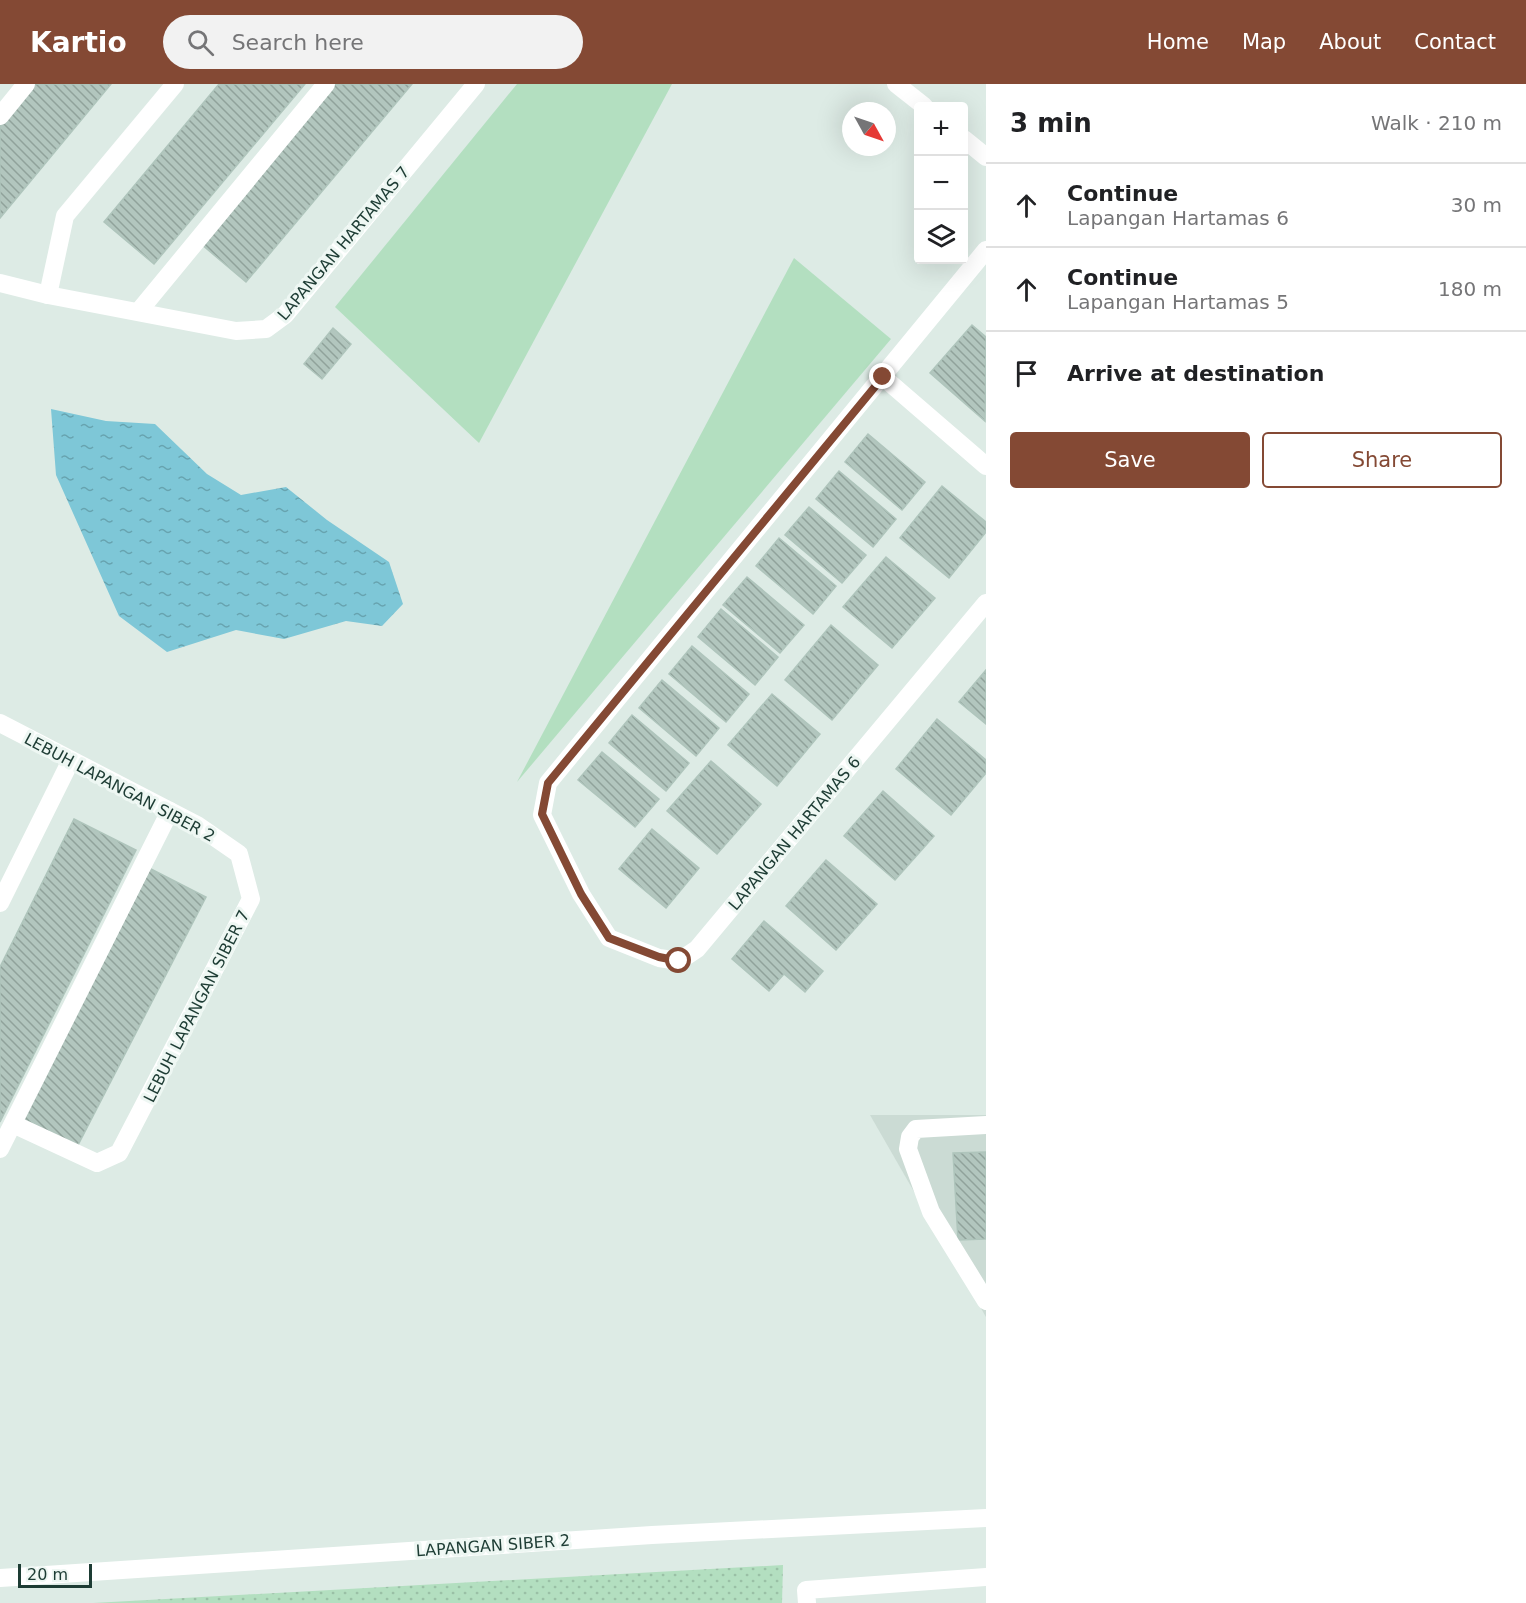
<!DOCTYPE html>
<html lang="en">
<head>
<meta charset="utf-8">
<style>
	body { margin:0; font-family:"DejaVu Sans",sans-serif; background:#f2f2f2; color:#202124 }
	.controls { position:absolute; right:18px; top:18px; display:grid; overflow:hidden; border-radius:6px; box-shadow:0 6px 24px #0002 }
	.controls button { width:54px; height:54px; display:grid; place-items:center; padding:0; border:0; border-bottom:2px solid #e0e0e0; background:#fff; color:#202124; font:30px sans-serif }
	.compass { position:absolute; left:842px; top:18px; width:54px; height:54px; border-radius:50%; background:#fff; box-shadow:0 6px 24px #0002; rotate:130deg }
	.scale { position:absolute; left:18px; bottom:15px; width:74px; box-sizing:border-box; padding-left:6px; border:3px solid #1d3c34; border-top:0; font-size:16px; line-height:21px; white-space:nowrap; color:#1d3c34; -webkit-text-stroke:4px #eef7f3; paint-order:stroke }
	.stop { position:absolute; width:18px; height:18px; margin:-14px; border:4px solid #844934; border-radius:50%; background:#fff }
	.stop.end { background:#844934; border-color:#fff; box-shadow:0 2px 6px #0008 }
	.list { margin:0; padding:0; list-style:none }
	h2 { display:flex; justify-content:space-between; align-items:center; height:78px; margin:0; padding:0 24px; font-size:26px }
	h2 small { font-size:20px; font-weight:400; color:#757577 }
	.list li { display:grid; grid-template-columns:39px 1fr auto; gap:18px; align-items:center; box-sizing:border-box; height:84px; padding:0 24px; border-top:2px solid #e0e0e0 }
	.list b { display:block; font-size:22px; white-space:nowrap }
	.list p { margin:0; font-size:20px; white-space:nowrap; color:#757577 }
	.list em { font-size:20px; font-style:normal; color:#757577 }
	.actions { display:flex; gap:12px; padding:18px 24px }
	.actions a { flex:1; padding:14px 0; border:2px solid #844934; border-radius:6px; text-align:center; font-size:21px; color:#844934 }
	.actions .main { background:#844934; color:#fff }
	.icon { flex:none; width:33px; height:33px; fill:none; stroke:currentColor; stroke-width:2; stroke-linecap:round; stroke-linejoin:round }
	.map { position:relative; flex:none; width:986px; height:1519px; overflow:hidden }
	header { display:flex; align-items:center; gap:36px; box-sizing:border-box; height:84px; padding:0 30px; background:#844934; color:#fff }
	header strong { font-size:28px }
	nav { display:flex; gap:33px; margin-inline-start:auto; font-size:21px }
	.search { width:420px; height:54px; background:#f2f2f2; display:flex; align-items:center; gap:15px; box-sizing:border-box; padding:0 21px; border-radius:33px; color:#757577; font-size:22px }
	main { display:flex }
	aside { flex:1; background:#fff }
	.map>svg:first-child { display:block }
	.built { fill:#cbdbd4 }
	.grass { fill:url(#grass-dots) }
	.park { fill:#b3dfc0 }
	.water { fill:url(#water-ripples) }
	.building { fill:url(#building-back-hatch); stroke:#afc5bc; stroke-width:1.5 }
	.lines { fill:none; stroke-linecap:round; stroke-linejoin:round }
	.minor { stroke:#fff; stroke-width:18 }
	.route { stroke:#844934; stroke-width:8 }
	.labels { text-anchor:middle; stroke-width:6; stroke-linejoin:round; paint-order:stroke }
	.street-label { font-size:16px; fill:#1d3c34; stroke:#eef7f3 }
</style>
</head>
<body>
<header>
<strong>Kartio</strong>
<div class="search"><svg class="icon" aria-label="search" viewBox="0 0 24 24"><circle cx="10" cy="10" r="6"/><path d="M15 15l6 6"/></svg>Search here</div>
<nav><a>Home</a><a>Map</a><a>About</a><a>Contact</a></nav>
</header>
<main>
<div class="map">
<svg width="986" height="1519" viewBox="0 0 986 1519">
	<defs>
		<pattern id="grass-dots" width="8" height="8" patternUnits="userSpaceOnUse" patternTransform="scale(1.5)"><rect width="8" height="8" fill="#b3dfc0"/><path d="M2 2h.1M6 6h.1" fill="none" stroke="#9ac0a6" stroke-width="1.8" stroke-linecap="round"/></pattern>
		<pattern id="water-ripples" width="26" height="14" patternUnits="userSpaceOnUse" patternTransform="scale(1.5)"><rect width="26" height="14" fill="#7ec7d7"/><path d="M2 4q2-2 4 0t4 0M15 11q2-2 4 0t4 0" fill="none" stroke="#67a3af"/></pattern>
		<pattern id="building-back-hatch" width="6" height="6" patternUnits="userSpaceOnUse" patternTransform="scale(1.5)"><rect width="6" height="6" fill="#b2c6be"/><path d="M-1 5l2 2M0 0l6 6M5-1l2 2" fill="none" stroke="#90a29b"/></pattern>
	</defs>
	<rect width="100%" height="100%" fill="#ddebe5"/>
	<path class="built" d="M870,1031H986V1233Z"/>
	<path class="grass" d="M783,1481L782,1519H93Z"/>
	<g class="park">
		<path d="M517,0H672L479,359L335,223Z"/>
		<path d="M794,174L891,255L517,698Z"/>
	</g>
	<path class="water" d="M51,325L106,337L155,340L207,390L241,411L286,403L327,436L389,478L403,520L382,542L346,537L284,555L236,546L167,568L119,532L56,391Z"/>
	<g class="building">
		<path d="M33,0H111L0,134V39Z"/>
		<path d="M219,0H305L154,180L104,138Z"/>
		<path d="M335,0H412L246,198L201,160Z"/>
		<path d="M972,241L986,253L985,337L930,289Z"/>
		<path d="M333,244L351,260L322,295L304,280Z"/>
		<path d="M868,350L925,398L902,426L845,378Z"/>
		<path d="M839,387L896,435L873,463L816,415Z"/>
		<path d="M942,402L986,438V448L949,494L900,454Z"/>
		<path d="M809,423L866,471L842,499L785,451Z"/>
		<path d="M779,454L836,502L813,530L756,482Z"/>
		<path d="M886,473L935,514L892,564L843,523Z"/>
		<path d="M747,493L804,541L780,569L723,521Z"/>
		<path d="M721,525L778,573L755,601L698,553Z"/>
		<path d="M831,541L878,581L832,636L785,596Z"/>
		<path d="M692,562L749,610L726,638L669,590Z"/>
		<path d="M986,586V640L959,618Z"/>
		<path d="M662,596L719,644L696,672L639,624Z"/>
		<path d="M772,610L820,650L777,702L728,661Z"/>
		<path d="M632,631L689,679L666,707L609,659Z"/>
		<path d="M937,635L986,676V689L951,731L896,685Z"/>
		<path d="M602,668L659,715L635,743L578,696Z"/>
		<path d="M711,677L761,720L717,770L667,727Z"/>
		<path d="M883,707L934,752L895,796L844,752Z"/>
		<path d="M74,735L136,766L0,1038V883Z"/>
		<path d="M652,745L699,784L666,824L619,785Z"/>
		<path d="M826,776L877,820L836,866L786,822Z"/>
		<path d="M149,784L206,813L77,1063L21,1034Z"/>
		<path d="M764,837L823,887L805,908L784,890L769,907L732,875Z"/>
		<path d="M986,1068V1155L958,1156L953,1069Z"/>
	</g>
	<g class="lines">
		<g class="minor">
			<path d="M896,0L924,22"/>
			<path d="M0,32L26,0"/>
			<path d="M964,55L986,73"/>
			<path d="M986,166L548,699L542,731L581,810L609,854L659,874L679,877L697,865L986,519"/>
			<path d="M0,199L48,211L236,247L266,245L285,231L476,0"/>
			<path d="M48,211L65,132L175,0"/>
			<path d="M139,227L326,0"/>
			<path d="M883,293L986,382"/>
			<path d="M0,639L197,741L239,770L251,815L119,1069L97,1079L13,1040"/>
			<path d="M0,819L71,676"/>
			<path d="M986,1041L916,1045L910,1053L908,1065L931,1128L986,1217"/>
			<path d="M0,1065L170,727"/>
			<path d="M0,1494L652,1451L986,1434"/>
			<path d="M807,1519L806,1506L986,1493"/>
		</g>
	</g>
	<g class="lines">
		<path class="route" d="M679,877L659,873L609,854L581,810L542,730L548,699L883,293"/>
	</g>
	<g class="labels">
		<g class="street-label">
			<text transform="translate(343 159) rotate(-50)" y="6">LAPANGAN HARTAMAS 7</text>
			<text transform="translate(120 703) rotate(28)" y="6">LEBUH LAPANGAN SIBER 2</text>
			<text transform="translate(794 749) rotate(-50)" y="6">LAPANGAN HARTAMAS 6</text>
			<text transform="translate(196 922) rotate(-63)" y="6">LEBUH LAPANGAN SIBER 7</text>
			<text transform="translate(493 1461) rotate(-4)" y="6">LAPANGAN SIBER 2</text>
		</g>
	</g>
</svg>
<div class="controls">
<button>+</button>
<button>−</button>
<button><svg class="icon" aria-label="layers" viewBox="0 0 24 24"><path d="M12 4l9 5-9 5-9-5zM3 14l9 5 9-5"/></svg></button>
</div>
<svg class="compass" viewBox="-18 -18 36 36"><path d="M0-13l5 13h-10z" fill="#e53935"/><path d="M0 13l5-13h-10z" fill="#757577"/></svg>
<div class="scale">20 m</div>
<div class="stop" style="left:679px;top:877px"></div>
<div class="stop end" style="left:883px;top:293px"></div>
</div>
<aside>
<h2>3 min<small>Walk · 210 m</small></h2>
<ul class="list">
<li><svg class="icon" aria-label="ahead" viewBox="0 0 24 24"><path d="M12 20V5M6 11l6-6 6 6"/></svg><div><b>Continue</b><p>Lapangan Hartamas 6</p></div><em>30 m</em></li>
<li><svg class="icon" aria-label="ahead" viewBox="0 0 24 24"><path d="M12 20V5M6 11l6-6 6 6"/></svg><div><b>Continue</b><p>Lapangan Hartamas 5</p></div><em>180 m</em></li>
<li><svg class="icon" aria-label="arrive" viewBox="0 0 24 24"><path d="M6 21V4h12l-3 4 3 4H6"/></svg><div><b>Arrive at destination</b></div></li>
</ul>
<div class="actions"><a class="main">Save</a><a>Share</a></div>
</aside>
</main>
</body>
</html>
